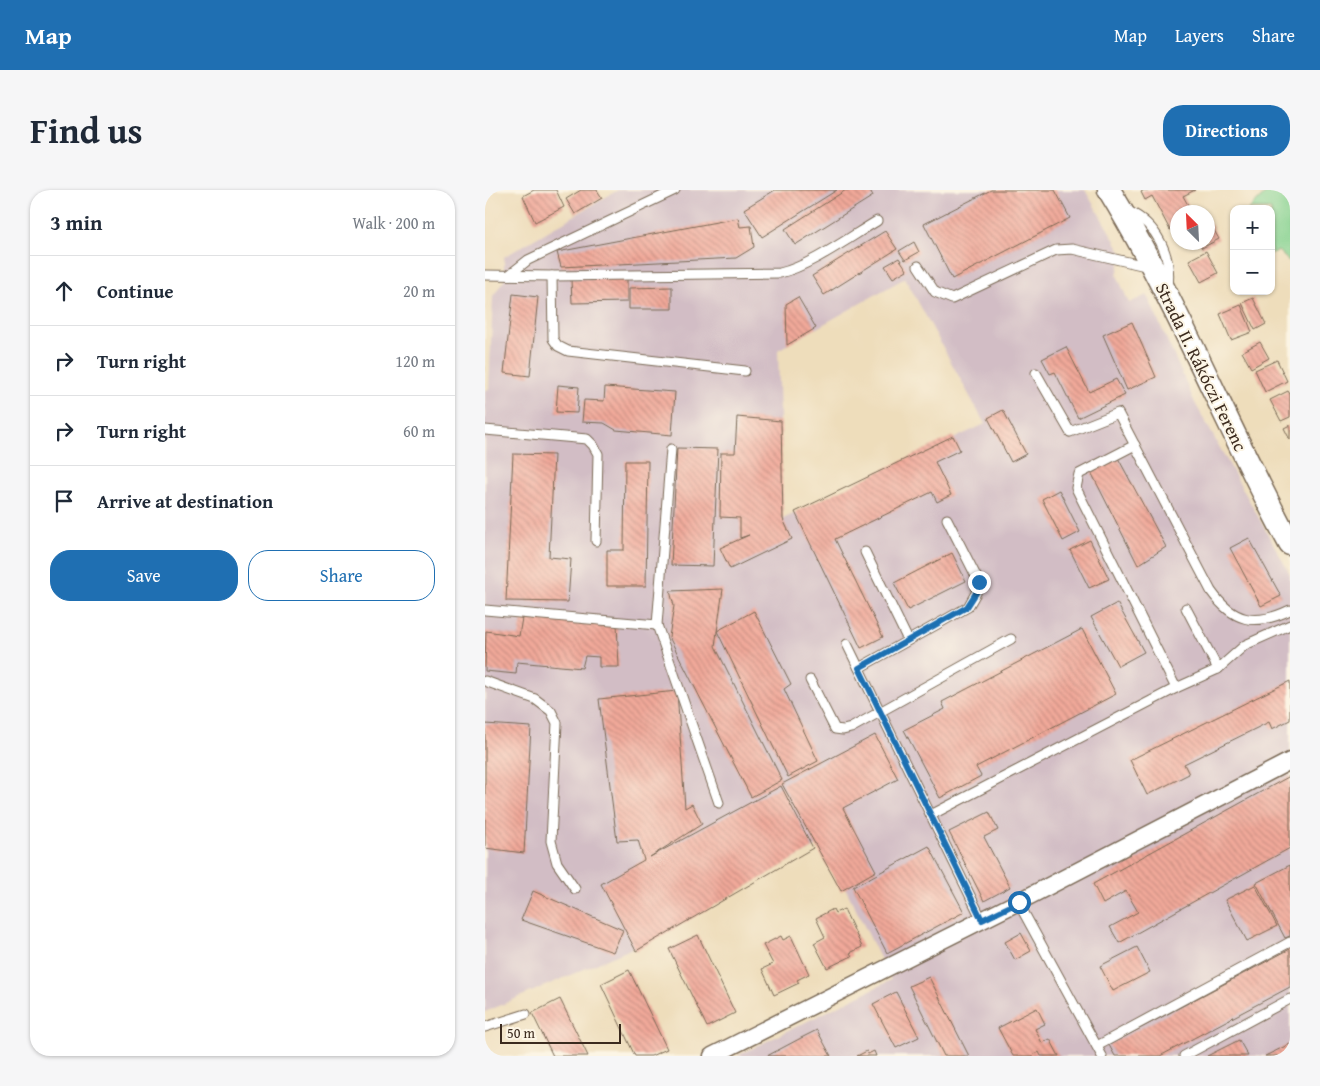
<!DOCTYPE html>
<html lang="en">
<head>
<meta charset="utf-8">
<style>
	body { margin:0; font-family:"Gentium Book Plus",serif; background:#f6f6f7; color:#1f2937 }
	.controls { position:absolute; right:15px; top:15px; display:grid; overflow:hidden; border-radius:10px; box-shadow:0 1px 4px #0004 }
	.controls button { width:45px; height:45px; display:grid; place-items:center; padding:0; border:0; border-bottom:1px solid #e0e1e3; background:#fff; color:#1f2937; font:25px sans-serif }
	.compass { position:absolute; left:685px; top:15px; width:45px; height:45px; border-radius:50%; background:#fff; box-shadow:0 1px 4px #0004; rotate:336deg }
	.scale { position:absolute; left:15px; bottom:12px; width:121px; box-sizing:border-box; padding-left:5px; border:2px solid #3b2a1e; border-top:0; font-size:14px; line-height:18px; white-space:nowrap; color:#3b2a1e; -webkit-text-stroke:4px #fcf5e5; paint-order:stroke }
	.stop { position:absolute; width:15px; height:15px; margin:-11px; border:4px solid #1f6fb2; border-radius:50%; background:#fff }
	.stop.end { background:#1f6fb2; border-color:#fff; box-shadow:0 1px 5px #0008 }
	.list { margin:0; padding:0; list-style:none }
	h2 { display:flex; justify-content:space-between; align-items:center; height:65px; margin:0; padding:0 20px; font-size:21px }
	h2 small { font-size:16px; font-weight:400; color:#747a83 }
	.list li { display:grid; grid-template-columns:32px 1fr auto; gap:15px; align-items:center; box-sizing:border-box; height:70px; padding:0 20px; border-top:1px solid #e0e1e3 }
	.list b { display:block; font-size:19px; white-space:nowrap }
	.list em { font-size:16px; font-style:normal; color:#747a83 }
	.actions { display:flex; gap:10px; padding:15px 20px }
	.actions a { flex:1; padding:11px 0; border:1px solid #1f6fb2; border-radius:20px; text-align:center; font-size:18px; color:#1f6fb2 }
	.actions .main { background:#1f6fb2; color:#fff }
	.icon { flex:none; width:28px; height:28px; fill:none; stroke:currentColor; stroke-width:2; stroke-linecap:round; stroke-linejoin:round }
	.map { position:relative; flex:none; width:805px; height:866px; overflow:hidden; border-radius:20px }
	header { display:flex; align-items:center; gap:30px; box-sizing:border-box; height:70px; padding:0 25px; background:#1f6fb2; color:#fff }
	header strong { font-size:24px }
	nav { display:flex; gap:28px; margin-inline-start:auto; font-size:18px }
	.intro { display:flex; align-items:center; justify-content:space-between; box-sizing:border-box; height:120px; padding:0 30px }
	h1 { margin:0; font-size:35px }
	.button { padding:12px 22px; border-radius:20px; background:#1f6fb2; color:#fff; font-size:18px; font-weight:700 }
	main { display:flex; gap:30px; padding:0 30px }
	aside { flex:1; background:#fff; border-radius:20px; box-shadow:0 1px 4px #0004 }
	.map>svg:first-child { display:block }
	.industrial { fill:#d2bdc5; fill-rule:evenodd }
	.green { fill:#85d290; stroke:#607e57 }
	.building { fill:url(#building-back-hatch) }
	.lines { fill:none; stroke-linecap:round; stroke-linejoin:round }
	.lane-casing { stroke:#7a6955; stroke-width:11 }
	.street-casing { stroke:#7a6955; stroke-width:19 }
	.secondary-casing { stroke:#7a6955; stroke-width:25 }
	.lane { stroke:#fff; stroke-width:9 }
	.street { stroke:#fff; stroke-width:16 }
	.secondary { stroke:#fff; stroke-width:22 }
	.route { stroke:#1f6fb2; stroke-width:6 }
	.labels { text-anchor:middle; stroke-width:4; stroke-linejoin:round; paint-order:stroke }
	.street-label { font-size:18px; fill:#3b2a1e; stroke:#fcf5e5 }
</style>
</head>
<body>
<header>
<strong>Map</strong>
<nav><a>Map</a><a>Layers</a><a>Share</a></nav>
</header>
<div class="intro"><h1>Find us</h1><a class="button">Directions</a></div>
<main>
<aside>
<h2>3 min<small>Walk · 200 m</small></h2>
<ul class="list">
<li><svg class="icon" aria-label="ahead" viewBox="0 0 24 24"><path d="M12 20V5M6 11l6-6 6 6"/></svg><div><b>Continue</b></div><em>20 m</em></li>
<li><svg class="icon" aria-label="right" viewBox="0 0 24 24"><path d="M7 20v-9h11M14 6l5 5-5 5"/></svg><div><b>Turn right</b></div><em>120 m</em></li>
<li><svg class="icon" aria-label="right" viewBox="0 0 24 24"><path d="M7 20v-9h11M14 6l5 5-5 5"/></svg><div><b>Turn right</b></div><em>60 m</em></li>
<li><svg class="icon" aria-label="arrive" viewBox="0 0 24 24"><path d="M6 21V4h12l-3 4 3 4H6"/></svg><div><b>Arrive at destination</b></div></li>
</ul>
<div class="actions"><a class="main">Save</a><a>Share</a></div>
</aside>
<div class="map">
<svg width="805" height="866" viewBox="0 0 805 866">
	<defs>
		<pattern id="building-back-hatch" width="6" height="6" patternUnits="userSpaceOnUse" patternTransform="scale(1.25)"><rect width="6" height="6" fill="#f1a99a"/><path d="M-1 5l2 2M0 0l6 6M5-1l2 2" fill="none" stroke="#c48a7d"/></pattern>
	</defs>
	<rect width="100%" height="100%" fill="#fcf5e5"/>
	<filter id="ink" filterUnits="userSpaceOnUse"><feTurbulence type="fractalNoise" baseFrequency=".02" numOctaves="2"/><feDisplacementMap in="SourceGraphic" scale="10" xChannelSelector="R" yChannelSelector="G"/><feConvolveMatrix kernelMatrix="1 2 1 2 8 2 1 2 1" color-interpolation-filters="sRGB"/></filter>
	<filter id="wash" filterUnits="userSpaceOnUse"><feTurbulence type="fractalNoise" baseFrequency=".0096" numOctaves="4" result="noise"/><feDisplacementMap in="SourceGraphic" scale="20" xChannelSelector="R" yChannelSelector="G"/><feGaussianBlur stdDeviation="1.12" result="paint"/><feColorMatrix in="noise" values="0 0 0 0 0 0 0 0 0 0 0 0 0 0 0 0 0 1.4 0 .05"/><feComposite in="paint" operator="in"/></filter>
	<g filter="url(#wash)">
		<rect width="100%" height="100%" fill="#edb"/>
		<path class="industrial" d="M133,0H600L637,63L632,85L644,113L662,105L710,213L805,384V866H252L406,790L338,653L141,761L0,822V200L4,199L8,106L19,91V67ZM420,88L500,234L298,329L293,160Z"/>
		<path class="green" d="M784,0H805V72L793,61L786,64V19H764Z"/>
		<g id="blocks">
			<g class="building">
				<path d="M49,0H71L79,17L50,32L38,6Z"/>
				<path d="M96,0H112L117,8L90,24L81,9Z"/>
				<path d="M290,0H352L277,47L259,19Z"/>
				<path d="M361,0H385L388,6L310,55L300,39Z"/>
				<path d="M506,0H570L585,28L467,89L439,34Z"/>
				<path d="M659,0H710L698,6L707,22H692V36L685,40L667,6L660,10L656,2Z"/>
				<path d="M253,28L255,37L266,36L269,57L251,68L76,77L72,62Z"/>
				<path d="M722,28L734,49L717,58L714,52H722Z"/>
				<path d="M400,41L412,59L339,105L327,86Z"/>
				<path d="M429,52L434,62L420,70L414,61Z"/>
				<path d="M721,61L733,83L716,92L704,70Z"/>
				<path d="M414,68L422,80L408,88L400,76Z"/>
				<path d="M142,88V112L87,113L86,89Z"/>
				<path d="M187,97V119H144V98Z"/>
				<path d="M28,104L53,107L45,186L19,183Z"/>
				<path d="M313,107L331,138L302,155L301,114Z"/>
				<path d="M768,108L781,134L770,140L757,113Z"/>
				<path d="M756,115L767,142L746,150L735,124Z"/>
				<path d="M647,132L671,187L642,200L618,145Z"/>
				<path d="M775,152L784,168L766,178L757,162Z"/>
				<path d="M581,157L604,202L631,189L640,205L593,228L570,182L565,184L557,169Z"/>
				<path d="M792,170L802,191L780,202L770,180Z"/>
				<path d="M73,195L94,197L92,223L71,222Z"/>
				<path d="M120,197L190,202L187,245L131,240L119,233L97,232L99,210L119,211Z"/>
				<path d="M803,201L805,204V227L796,231L785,210Z"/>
				<path d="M518,220L541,264L526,272L503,228Z"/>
				<path d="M252,227L296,231L298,329L307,349L245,379L235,358L264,345L255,348V328L235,327L236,263H250Z"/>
				<path d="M805,235V250L799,238Z"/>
				<path d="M468,246L475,260L450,272L466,305L452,312L447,302L350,349L398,447L376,458L310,322Z"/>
				<path d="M192,258L233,259L228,376L186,375Z"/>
				<path d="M28,264L69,265L64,367L86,369L83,412L21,411Z"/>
				<path d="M633,268L681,357L653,375L606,282Z"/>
				<path d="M140,271H163L161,396H122V360H139Z"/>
				<path d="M574,300L595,342L578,351L557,309Z"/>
				<path d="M764,348L796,406L776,416L745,358Z"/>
				<path d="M605,350L624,389L604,398L585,360Z"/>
				<path d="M467,363L481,391L423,420L409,393Z"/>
				<path d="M238,399L230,456L297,590L266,607L184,447L189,416L185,401Z"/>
				<path d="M632,413L659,462L633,476L606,427Z"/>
				<path d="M269,421L306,494L299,499L333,571L303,587L232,441Z"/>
				<path d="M37,428L132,434L134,477H114V467L100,466L97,478L32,472L31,484L0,481L1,441L34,446Z"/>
				<path d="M597,439L631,504L491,577L496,586L455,608L419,540L460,519L457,512Z"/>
				<path d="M805,491V530L787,539L784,532L699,574L704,584L662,605L645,570Z"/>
				<path d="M192,501L200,618L207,614L217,634L165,667L296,596L328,658L151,761L116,694L159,670L153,650L132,651L114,509Z"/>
				<path d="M0,534L46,537L39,663L0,658Z"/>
				<path d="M390,545L413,589L358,618L391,681L356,701L297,594Z"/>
				<path d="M805,586V658L634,753L625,737L653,722L641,701L618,714L608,694Z"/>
				<path d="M504,622L513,640L499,647L525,697L499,711L464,642Z"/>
				<path d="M444,656L479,722L402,763L368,697Z"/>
				<path d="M805,675V746L800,748L771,693Z"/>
				<path d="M770,695L792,736L762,751L740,710Z"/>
				<path d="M48,701L138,740L128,762L36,730Z"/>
				<path d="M348,719L350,723L359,719L377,757L365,763L367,766L342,778L329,753L340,747L331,728Z"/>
				<path d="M536,743L546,761L530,770L520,752Z"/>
				<path d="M213,745L250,823L222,837L184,759Z"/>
				<path d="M296,746L298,750L306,746L324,784L312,790L314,793L289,805L277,779L288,774L278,755Z"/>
				<path d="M652,757L665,782L628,801L615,776Z"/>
				<path d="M805,759V797L675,866H630L624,855Z"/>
				<path d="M144,780L182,859L166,866H150L116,794Z"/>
				<path d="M444,787L484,866H459L424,796Z"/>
				<path d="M411,802L434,847L411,858L388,814Z"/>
				<path d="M75,809L103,866H68L47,823Z"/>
				<path d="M552,818L560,834L550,839L557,853L565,849L574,866H556L554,862L547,866H528L513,838Z"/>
				<path d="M332,840L346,866H282L316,848Z"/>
				<path d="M754,850L763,866H722Z"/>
				<path d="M805,854V866H780Z"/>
				<path d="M382,861L383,864L389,861L391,866H372Z"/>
			</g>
		</g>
	</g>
	<g filter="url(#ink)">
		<use href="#blocks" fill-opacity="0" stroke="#7a6955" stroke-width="1"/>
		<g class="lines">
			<g class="lane-casing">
				<g id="lane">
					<path d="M643,21C672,34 687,65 683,96"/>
					<path d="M433,76L450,102L467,109L571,60L587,59L665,77"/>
					<path d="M0,85L67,86L295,83C325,76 365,47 392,31"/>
					<path d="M24,85L43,70L190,0"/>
					<path d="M67,86L68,149L73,156L83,161L260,181"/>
					<path d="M551,183L585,242L633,223L726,401C748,432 770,437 805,420"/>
					<path d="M0,240L102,249L108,255L113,264L111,351"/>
					<path d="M650,255L594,284L591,298L691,498"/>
					<path d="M380,362L423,450"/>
					<path d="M701,418L733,479"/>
					<path d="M0,420L172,435L186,259"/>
					<path d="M172,435L234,613"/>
					<path d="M362,454L497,730"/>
					<path d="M374,478L483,417L491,403L494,392L462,329"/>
					<path d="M325,490L350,539L358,540L366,538L526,449"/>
					<path d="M0,491L50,509L66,521L72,533L66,651L72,673L90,699"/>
					<path d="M446,625L691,498L733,479L760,455L805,435"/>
					<path d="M533,712L617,866"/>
					<path d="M0,837L41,824"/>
					<path d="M612,856L805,752"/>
					<path d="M699,866L805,809"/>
				</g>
			</g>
			<g class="street-casing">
				<path id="street" d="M227,866L533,712L805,571"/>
			</g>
			<g class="secondary-casing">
				<path id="secondary" d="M624,0C693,113 742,238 805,354"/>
			</g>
			<use href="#lane" class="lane"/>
			<use href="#street" class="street"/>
			<use href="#secondary" class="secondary"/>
		</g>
	</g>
	<g class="lines" filter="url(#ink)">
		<path class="route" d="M494,392L491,403L482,417L374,478L497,730L534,712"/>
	</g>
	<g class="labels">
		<g class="street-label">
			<text transform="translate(716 177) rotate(64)" y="6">Strada II. Rákóczi Ferenc</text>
		</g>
	</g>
</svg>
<div class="controls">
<button>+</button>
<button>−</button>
</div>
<svg class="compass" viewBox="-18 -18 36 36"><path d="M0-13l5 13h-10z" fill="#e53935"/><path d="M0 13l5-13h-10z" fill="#747a83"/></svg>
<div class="scale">50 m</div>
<div class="stop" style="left:534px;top:712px"></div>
<div class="stop end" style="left:494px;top:392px"></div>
</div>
</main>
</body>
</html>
